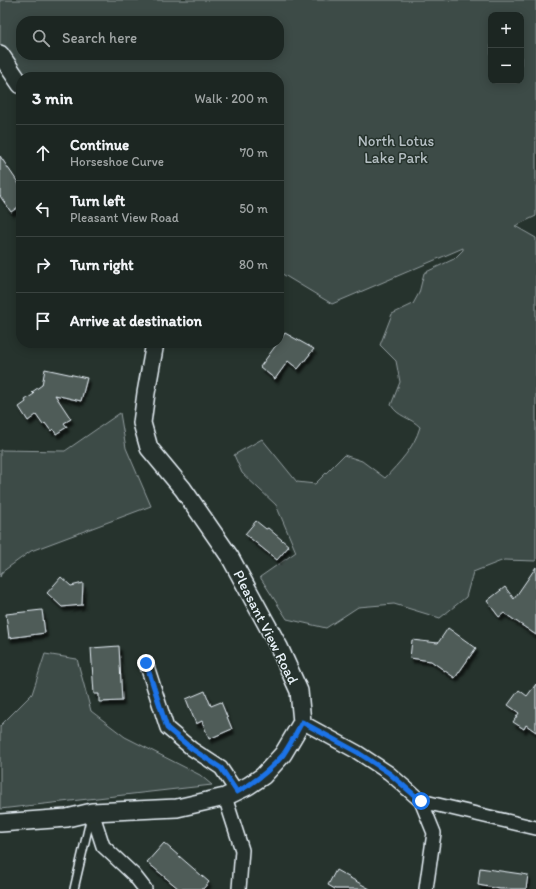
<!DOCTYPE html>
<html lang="en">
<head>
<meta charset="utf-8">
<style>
	body { margin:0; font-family:Itim,sans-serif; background:#29322f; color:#f1f3f6 }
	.controls { position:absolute; right:12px; top:12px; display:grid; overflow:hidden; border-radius:8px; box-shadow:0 2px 10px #0003 }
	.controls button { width:36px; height:36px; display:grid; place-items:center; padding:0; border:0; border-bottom:1px solid #3a4340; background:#1c2622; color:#f1f3f6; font:20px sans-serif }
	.stop { position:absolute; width:12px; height:12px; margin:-9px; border:3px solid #1a73e8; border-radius:50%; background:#fff }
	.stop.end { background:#1a73e8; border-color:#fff; box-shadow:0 1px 4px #0008 }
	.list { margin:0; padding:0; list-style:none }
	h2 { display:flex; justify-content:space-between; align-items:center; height:52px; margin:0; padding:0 16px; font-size:17px }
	h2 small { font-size:13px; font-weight:400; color:#a0a5a5 }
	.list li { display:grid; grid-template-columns:26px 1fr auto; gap:12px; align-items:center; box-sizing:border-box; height:56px; padding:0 16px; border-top:1px solid #3a4340 }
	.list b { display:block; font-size:15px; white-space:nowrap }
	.list p { margin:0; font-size:13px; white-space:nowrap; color:#a0a5a5 }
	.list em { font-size:13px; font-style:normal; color:#a0a5a5 }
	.icon { flex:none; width:22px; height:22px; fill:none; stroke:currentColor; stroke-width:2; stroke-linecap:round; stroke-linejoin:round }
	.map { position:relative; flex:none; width:536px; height:889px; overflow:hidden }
	.search { position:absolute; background:#1c2622; box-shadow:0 2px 10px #0003; left:16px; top:16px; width:268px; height:44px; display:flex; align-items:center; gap:10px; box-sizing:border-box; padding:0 14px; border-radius:16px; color:#a0a5a5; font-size:15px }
	.panel { position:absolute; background:#1c2622; box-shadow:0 2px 10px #0003; left:16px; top:72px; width:268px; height:276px; border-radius:16px }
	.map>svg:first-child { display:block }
	.green { fill:#3e4b47; stroke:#939ea0; fill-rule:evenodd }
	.building { fill:#505c59; stroke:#e8f1f8; filter:url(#shadow) }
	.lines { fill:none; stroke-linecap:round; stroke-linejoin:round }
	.service-casing { stroke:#e8f1f8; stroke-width:10 }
	.minor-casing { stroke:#e8f1f8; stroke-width:16 }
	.tertiary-casing { stroke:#e8f1f8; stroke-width:20 }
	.service { stroke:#26332d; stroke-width:7 }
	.minor { stroke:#26332d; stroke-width:13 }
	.tertiary { stroke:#26332d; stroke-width:17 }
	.route { stroke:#1a73e8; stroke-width:5 }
	.labels { text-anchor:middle; stroke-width:3; stroke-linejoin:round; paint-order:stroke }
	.park-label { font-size:15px; fill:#b5bfc3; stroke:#26332d }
	.street-label { font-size:15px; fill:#e8f1f8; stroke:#26332d }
</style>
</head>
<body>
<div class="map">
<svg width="536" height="889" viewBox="0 0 536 889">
	<defs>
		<filter id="shadow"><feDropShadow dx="2.5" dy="4.5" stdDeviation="1" flood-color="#0009"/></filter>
	</defs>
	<rect width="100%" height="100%" fill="#26332d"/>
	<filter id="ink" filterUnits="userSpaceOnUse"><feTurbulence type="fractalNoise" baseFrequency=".025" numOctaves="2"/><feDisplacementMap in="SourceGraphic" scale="8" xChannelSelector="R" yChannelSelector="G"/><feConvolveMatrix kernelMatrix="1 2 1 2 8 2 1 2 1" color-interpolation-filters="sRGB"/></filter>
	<g filter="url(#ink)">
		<g class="green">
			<path d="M0,0H536V216L515,226L536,238V561L504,560L473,572L466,597L440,618L394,604L358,607L326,628L287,619L260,577L296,552L276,505L242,473L234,455L262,439L297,482L315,484L344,455L362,461L385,478C399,463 414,448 420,427C410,417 398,417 391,405L400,382L396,361L380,345L392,314L413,304L419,293L424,273L454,259L463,250V248L332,304L279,272V77L21,78L0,44ZM491,15H521V81H491ZM21,21H279V55H21Z"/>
			<path d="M120,413L126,448L151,506L31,551L2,572L0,577V450L65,451Z"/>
			<path d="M45,654L77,659L91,711L125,737L200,775L212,785L0,809V726L32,694Z"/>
		</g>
		<g class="building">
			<path d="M0,156L21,187V205L11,212L0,196Z"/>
			<path d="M285,333L314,349L298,369L288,361L275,379L260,367Z"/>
			<path d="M45,369L87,378L81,401L55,395L71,419L64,423L67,427L56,434L53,429L51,431L45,423L43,425L36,415L28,421L19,407L26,402L25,400L34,394L32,392L42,385Z"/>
			<path d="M256,521L266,529L268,528L289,546L277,560L245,534Z"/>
			<path d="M536,567V635L504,613L499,617L487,601L505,587L514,599Z"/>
			<path d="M61,577L71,586L83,583L82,605L62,607L47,593Z"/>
			<path d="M42,610L45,633L9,638L6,614Z"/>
			<path d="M448,628L476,648L455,678L431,661L410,658L412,640L438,643Z"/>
			<path d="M119,646L122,701L99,702V694H94L91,648Z"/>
			<path d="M536,684V732L526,725L524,729L513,722L519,713L508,705L519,690L527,696Z"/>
			<path d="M205,691L211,706L221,702L232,729L209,739L202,721L196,724L186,699Z"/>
			<path d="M164,843L209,882L203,889H179L147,862Z"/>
			<path d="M480,868L528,875L526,889H500L478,885Z"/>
			<path d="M336,870L370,889H335L328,885Z"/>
		</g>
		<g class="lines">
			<g class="service-casing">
				<path id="service" d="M74,889L91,816"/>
			</g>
			<g class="minor-casing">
				<g id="minor">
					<path d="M146,663L167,728L192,749L221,768L237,792"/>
					<path d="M302,722L357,752L389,773L421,801L434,833L426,889"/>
					<path d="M225,797L242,850L239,889"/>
					<path d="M421,801L536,828"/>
					<path d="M92,812L103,846L134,875L145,889"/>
				</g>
			</g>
			<g class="tertiary-casing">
				<g id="tertiary">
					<path d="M0,54L21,85"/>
					<path d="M0,823L67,818L92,812L177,808L225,797L248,786L263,776L283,754L302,722L299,691L279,647L230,557L183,489L149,448L142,423L146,393L155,343"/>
				</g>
			</g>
			<use href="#service" class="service"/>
			<use href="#minor" class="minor"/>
			<use href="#tertiary" class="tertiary"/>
		</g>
	</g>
	<g class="lines" filter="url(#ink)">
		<path class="route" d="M146,663L167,728L192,749L221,768L237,792C254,783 270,770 283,755C290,745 296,733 302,722L357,752L389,773L421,801"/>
	</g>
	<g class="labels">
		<g class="park-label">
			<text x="396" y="146">North Lotus<tspan x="396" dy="17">Lake Park</tspan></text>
		</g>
		<g class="street-label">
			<text transform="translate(266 627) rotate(63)" y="5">Pleasant View Road</text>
		</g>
	</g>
</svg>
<div class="controls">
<button>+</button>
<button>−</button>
</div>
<div class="stop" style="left:421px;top:801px"></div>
<div class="stop end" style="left:146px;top:663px"></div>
<div class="search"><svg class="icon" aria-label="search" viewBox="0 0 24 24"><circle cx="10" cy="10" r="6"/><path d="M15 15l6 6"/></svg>Search here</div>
<section class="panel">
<h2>3 min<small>Walk · 200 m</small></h2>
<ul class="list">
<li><svg class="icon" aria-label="ahead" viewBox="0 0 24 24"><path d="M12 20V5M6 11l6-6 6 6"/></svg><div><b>Continue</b><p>Horseshoe Curve</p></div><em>70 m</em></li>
<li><svg class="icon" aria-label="left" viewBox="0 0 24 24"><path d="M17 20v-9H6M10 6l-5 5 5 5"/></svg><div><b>Turn left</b><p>Pleasant View Road</p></div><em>50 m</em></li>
<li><svg class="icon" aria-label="right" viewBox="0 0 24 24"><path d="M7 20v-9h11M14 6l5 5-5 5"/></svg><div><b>Turn right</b></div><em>80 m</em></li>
<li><svg class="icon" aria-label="arrive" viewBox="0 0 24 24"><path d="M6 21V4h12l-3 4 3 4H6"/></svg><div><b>Arrive at destination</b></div></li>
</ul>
</section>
</div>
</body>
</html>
